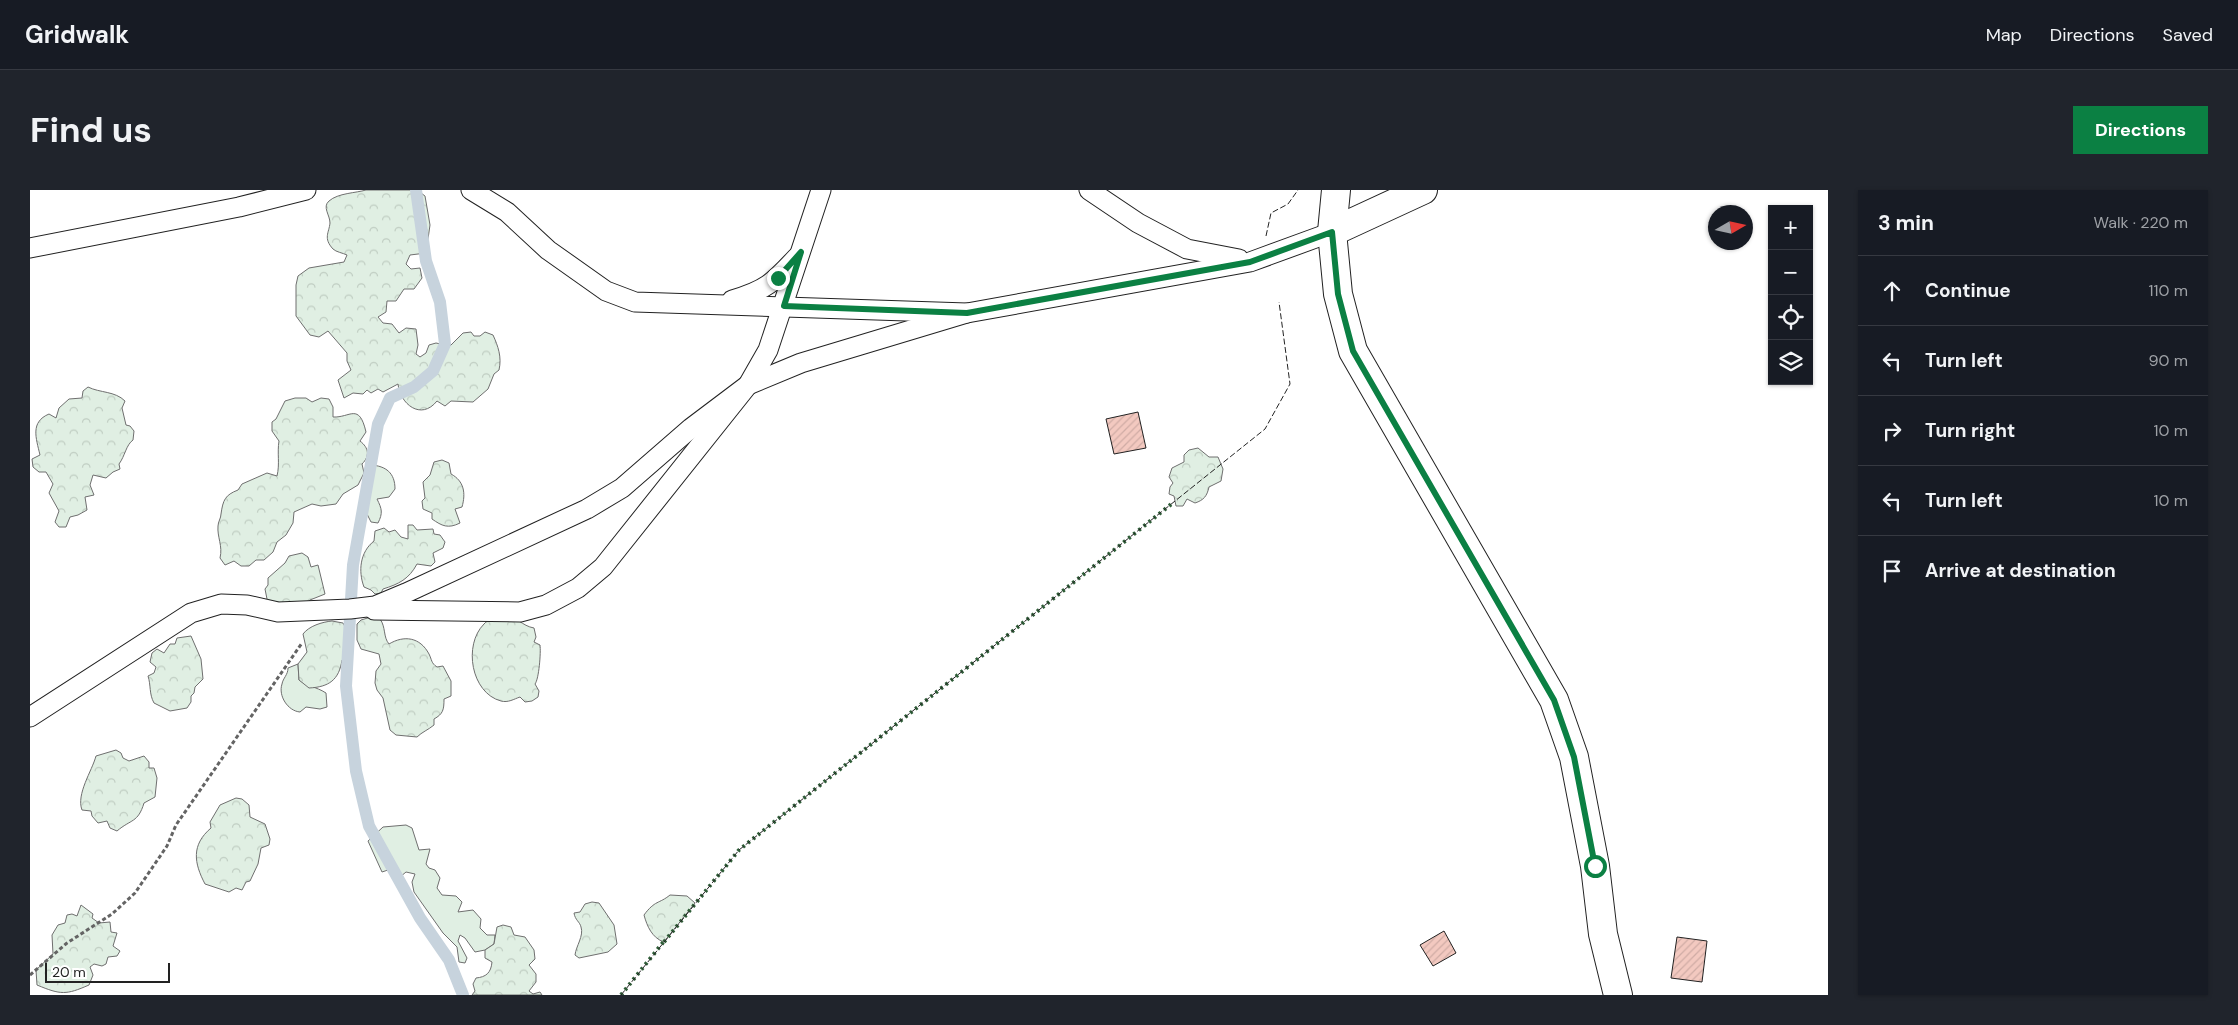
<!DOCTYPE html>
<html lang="en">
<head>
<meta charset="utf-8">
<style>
	body { margin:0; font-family:"DM Sans",sans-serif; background:#20242c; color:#f1f3f6 }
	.controls { position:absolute; right:15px; top:15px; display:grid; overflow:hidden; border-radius:0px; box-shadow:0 1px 4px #0004 }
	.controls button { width:45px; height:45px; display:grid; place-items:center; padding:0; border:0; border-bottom:1px solid #363941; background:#171b24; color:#f1f3f6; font:25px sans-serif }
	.compass { position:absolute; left:1678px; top:15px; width:45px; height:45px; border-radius:50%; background:#171b24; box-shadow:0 1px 4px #0004; rotate:81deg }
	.scale { position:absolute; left:15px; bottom:12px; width:125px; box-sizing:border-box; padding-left:5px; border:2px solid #222; border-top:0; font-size:14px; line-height:18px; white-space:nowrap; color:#222; -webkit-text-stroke:4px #fff; paint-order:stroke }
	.stop { position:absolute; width:15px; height:15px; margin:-11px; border:4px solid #0b8043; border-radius:50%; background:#fff }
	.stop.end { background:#0b8043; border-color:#fff; box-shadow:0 1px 5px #0008 }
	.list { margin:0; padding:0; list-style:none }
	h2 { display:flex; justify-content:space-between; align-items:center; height:65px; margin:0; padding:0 20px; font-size:21px }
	h2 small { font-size:16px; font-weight:400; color:#9ea1a6 }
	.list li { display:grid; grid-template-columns:32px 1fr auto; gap:15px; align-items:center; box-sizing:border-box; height:70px; padding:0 20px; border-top:1px solid #363941 }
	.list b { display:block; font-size:19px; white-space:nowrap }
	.list em { font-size:16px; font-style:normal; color:#9ea1a6 }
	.icon { flex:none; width:28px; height:28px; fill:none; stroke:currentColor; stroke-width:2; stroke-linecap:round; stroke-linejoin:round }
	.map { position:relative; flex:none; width:1798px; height:805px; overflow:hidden; border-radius:0px }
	header { display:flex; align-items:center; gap:30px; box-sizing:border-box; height:70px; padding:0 25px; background:#171b24; border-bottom:1px solid #363941 }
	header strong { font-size:24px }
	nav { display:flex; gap:28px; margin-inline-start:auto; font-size:18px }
	.intro { display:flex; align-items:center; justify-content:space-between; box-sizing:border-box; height:120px; padding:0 30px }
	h1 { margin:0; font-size:35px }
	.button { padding:12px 22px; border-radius:0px; background:#0b8043; color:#fff; font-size:18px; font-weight:700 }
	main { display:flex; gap:30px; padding:0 30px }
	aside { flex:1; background:#171b24; border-radius:0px; box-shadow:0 1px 4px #0004 }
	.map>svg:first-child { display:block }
	.grass { fill:#e0efe3; stroke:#6f6f6f }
	.forest { fill:url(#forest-crowns); stroke:#6f6f6f }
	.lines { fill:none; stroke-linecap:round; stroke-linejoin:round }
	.stream { stroke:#c7d3dd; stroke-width:12 }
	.building { fill:url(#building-hatch); stroke:#222 }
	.lane-casing { stroke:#222; stroke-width:21 }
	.street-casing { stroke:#222; stroke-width:30 }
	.path { stroke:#646464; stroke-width:3; stroke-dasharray:4 2.5; stroke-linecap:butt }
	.lane { stroke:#fff; stroke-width:19 }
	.street { stroke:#fff; stroke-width:28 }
	.hedge { stroke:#2f5e38; stroke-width:4; stroke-dasharray:2.5 4; stroke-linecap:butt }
	.fence { stroke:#222; stroke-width:1; stroke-dasharray:6 2.5; stroke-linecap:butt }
	.route { stroke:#0b8043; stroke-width:6 }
</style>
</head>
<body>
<header>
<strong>Gridwalk</strong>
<nav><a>Map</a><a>Directions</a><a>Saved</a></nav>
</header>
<div class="intro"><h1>Find us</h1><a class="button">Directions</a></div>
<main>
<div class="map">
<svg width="1798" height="805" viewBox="0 0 1798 805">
	<defs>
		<pattern id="forest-crowns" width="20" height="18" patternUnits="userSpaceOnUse" patternTransform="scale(1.25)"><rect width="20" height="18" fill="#e0efe3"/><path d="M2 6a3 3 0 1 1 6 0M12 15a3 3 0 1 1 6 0" fill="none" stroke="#c0cdc2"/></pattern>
		<pattern id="building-hatch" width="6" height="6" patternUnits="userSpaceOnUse" patternTransform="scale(1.25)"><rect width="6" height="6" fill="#f3c9c0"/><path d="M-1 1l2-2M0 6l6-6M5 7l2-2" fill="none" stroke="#d0aca5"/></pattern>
	</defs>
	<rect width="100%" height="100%" fill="#fff"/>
	<g class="grass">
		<path d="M341,275C356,276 365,283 365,299L359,307L347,309C352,319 353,323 348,333L341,332L333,316Z"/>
		<path d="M268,474L269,490C280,498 285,496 296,503L297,517L290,519L276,517L270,522C258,521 248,506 252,494C253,488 258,485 258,478Z"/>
		<path d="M376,635L382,638L389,660L400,659L396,674L399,678L405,680L410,688L407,698L412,705L426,706L432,712L428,722L443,720L451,729L450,738L457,745H465L464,754L455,760L445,762L435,748L430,745L428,751L437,768L435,773L429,772L427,757L413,743L384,702L382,692L385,684L376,682L370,687L361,679L352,682L338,651L353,637Z"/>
	</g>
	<g class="forest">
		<path d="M336,0H387L395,6L400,35L396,63L380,65L376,74L381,79L390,78L392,88L384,99H374L366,111H357L356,122L348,127L353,133L362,134L369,143L376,138L386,139L388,155L386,164L390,167L396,163L399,155L406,153L420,156L433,143L441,142L444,146H450L455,142L463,145C468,156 472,167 469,180L464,184L458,199L443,212L421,211L415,216L407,211C391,231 370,214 368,194L353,202L348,199L341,203L337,200L333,204L323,203L314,208L308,190L321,180L317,171V163L298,141L289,147L280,145L266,126V95L268,86L279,78L314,72L317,65C313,63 306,62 303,59C293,48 299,43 300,33C300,25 292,17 299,11C308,3 326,3 336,0Z"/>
		<path d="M58,197C70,203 85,201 95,211L92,218L96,235L100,236L104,241L103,250C96,255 95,266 89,274L90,279L83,282L76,288L63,285L60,295L64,305L55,307L57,320L48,325L40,327L36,337H29L25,332L29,321L19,303L23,294L16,282H9L3,277L2,269L10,265C6,248 0,232 19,224L26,228L29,218L39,209L52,208L53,201Z"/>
		<path d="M265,208H276L282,212L291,208L299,209L303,217V227C320,228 329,212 336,242L330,251C339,258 340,266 332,274L334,283L328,295L313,304L306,314L291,316L282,314L264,322L263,333L256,345L247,352L243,362L234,370H226L219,376H211L204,371L195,375L190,368C193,356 187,347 188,336C188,332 191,328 191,324C193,310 195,305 208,300L212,294L237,283L247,286C250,274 247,263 249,251L242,241V232L246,229L255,211Z"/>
		<path d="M1168,258L1179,267H1188L1193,279L1191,291L1179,297C1177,306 1174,310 1165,313L1157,309L1153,316H1146L1144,306L1139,304L1140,297L1143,293L1139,287L1142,278L1154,272V265L1159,260Z"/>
		<path d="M412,270L419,273L421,284C434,291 436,303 432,317L425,319L430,333C418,339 412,336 402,329V323L393,319L392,311L395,308L393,292L400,285L404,272Z"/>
		<path d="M378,335H383L387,340L403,339L404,344L410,345L415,352L413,358L403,363L405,372L401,376L387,374C379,389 369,394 353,399L351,403L345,404L341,400L334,397C328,381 330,362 344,351L345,341L354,338L359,342L365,340L371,347L378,349Z"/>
		<path d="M272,363L278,367L281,377L288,375L295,404L280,410L277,415L243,416L237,409L235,399L238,395V388L255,373L259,366Z"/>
		<path d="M475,425C486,426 492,436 504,438L506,447L504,452L510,455C511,462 509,489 505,494L509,501L508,507L502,511L495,512L490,507C484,509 478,513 471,511C441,503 433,455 454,434C458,429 468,427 475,425Z"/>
		<path d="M341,427L350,429C356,437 353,447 359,454C374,445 390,447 399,464C402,470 401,473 407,477L413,476L421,491V506L414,509C414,520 413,524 404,529V535C398,540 392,542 387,547L366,545L360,540L353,508L347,500L345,493L346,481L351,474L349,464L331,459L327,450V434L331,430Z"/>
		<path d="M302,431L313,433L319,444L318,465L312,470C309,490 299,497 279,498L269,490L268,474L277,462L273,444C279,436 292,432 302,431Z"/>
		<path d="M161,446L171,469L173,489L165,497L164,503L161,506V512L157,518L140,521L124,513C119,504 121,495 118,486L124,483L126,477L120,472L122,463L127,459L134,463L140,454H145L147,448Z"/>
		<path d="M86,560L91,563L93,568L99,571L114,566L119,572V578H124L127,588L125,607L114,613C108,633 101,629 87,641L80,638L77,631L68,633L62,626L61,621L52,620C46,604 62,581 66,566Z"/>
		<path d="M206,608L212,609L219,615L220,627L235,634L240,649L239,655L231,658L228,674L220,691L216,692L212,700L206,698L199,702L175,694C164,673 161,655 181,638L180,632L190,615Z"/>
		<path d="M640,705L657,706L665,713L634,752C622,748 617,736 614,725C625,710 629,714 640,705Z"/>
		<path d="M562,712L569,713L584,735L587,754L578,762L549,768L545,765C546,756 554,746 551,737C550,732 545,730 544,723L550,722L555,714Z"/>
		<path d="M51,715L63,724L62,728L69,733L80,732L81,742L87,743L83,756L90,761L87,766L78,767L76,774L72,776L64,774L60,777L63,785L59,795C36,805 31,805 7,795L6,780L23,764L22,745L28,735L35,733L37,725L42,724L47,726Z"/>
		<path d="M473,735L481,737L484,745L495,747L504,760L505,769L499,775L506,784V792L499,801L503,804L510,802L512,805H442L445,801L443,794L446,788C456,787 461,783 462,772L455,768V760L464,754L467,737Z"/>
	</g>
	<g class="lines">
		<path class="stream" d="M386,0L396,71L410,112L415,154L403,181L384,197L360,208L348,234L323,375L316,496L326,581L339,636L390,728L419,770L433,805"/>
	</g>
	<g class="building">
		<path d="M1108,222L1116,258L1084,264L1076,229Z"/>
		<path d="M1414,741L1426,763L1403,776L1390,755Z"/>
		<path d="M1647,747L1677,751L1672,792L1641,788Z"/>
	</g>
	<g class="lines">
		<g class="lane-casing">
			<g id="lane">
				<path d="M441,0L477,22L518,60L576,101L605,112L937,123L1220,72L1302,42"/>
				<path d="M1059,0L1108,33L1157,59L1209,69"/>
				<path d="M0,58L209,17L276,0"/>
				<path d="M702,110C736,100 743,93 767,67"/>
				<path d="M344,420L490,422L516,415L548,398L573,377L718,195L738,160L791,0"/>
				<path d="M0,527L161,423L191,414L217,415L248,422L320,419L345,416L376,403L557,319L592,298L661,238L718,195L771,173L937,123"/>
			</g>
		</g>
		<g class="street-casing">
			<g id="street">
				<path d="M1306,0L1302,42L1308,104L1323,161L1524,510L1544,567L1565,676L1573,744L1588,805"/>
				<path d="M1302,42L1393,0"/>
			</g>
		</g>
		<path class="path" d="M0,785L37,753L82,724L105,703L137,656L146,635L272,453"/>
		<use href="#lane" class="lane"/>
		<use href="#street" class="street"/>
		<g class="hedge">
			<path d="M634,752L709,660L1144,312"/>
			<path d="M591,805L635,750"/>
		</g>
		<g class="fence">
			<path d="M1236,46L1241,23L1258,14L1268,0"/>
			<path d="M591,805L709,660L1235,239L1260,194L1249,112"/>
		</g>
	</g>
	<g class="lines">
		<path class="route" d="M748,88L771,62L754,116L937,123L1220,72L1302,42L1308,104L1323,161L1524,510L1544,567L1565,676"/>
	</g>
</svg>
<div class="controls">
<button>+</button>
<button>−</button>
<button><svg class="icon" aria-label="locate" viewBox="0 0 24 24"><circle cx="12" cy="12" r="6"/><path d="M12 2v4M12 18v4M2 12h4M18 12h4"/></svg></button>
<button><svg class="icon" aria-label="layers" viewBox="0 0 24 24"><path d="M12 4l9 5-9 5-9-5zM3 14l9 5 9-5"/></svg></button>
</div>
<svg class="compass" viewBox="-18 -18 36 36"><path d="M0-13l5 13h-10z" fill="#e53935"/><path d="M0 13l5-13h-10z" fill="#9ea1a6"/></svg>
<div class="scale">20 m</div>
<div class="stop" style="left:1565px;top:676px"></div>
<div class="stop end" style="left:748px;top:88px"></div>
</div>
<aside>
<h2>3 min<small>Walk · 220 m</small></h2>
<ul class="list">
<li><svg class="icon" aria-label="ahead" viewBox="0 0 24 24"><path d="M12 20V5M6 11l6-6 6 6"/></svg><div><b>Continue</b></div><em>110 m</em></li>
<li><svg class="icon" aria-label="left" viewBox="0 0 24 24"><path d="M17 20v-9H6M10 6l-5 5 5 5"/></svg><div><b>Turn left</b></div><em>90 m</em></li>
<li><svg class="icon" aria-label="right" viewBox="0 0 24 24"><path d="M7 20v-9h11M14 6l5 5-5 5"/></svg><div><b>Turn right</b></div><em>10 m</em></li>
<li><svg class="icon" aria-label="left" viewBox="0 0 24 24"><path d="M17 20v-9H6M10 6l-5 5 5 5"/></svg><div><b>Turn left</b></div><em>10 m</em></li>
<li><svg class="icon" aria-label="arrive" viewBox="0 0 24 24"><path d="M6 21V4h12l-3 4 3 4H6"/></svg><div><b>Arrive at destination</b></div></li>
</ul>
</aside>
</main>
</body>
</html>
